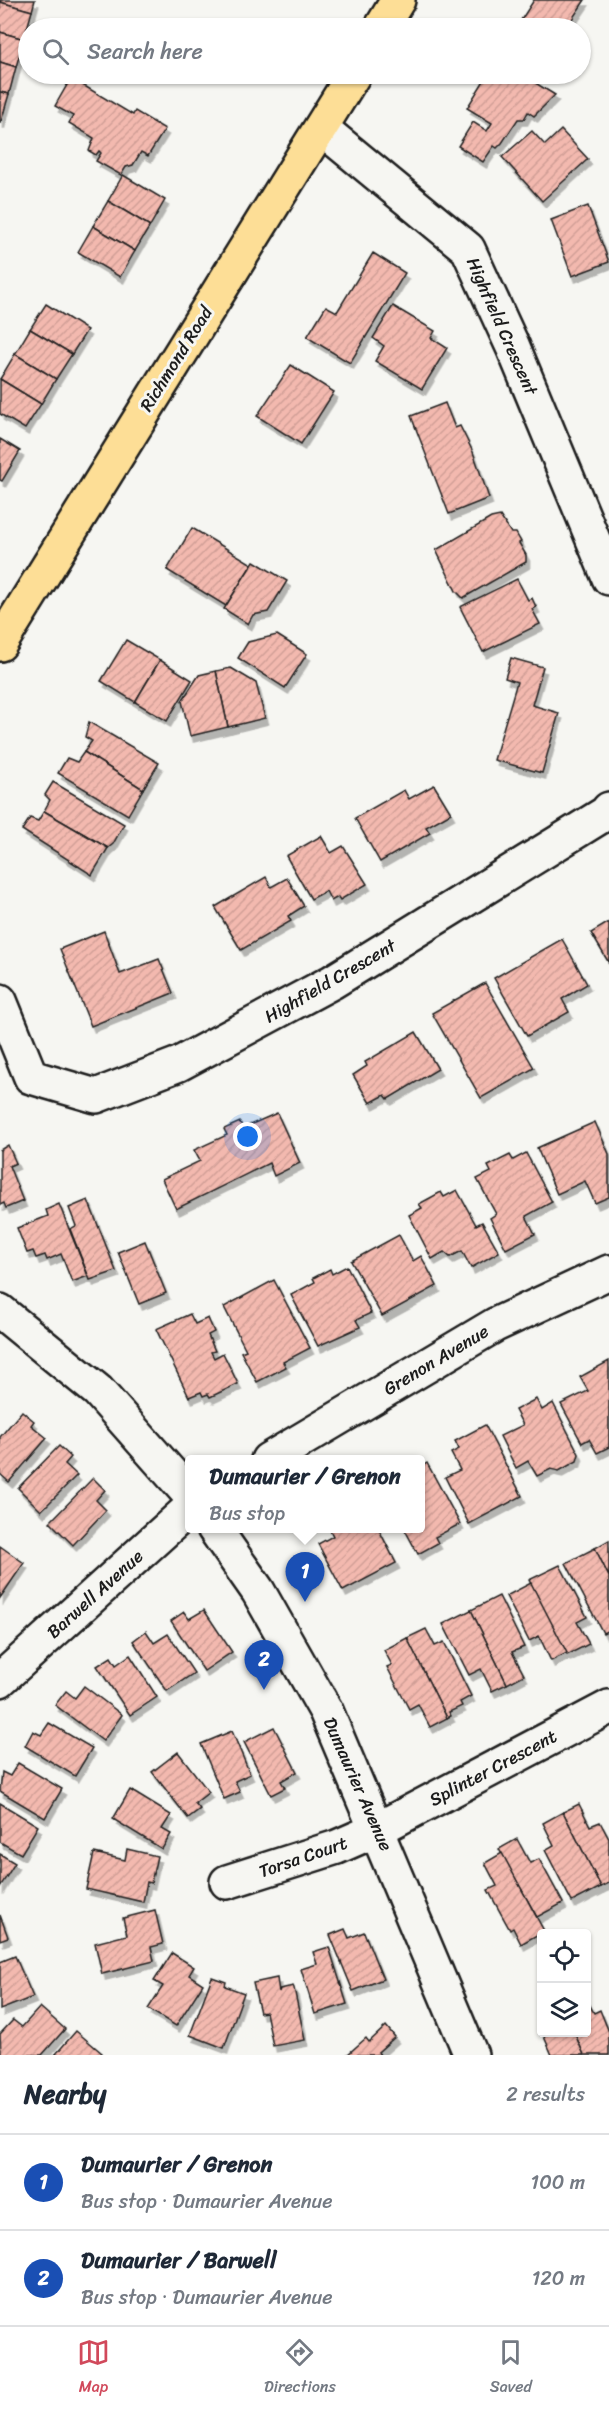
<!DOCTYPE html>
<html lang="en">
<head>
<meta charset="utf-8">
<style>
	body { margin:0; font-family:Sriracha,sans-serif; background:#f6f6f7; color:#1f2937 }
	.controls { position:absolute; right:18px; bottom:18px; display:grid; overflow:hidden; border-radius:6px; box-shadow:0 2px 4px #0004 }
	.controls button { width:54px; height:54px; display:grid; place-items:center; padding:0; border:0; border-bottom:2px solid #e0e1e3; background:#fff; color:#1f2937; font:30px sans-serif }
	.you { position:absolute; left:248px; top:1137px; width:21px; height:21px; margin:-15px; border:4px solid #fff; border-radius:50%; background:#1a73e8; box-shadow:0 0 0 9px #1a73e833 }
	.badge { display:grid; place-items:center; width:39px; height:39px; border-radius:50%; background:#d1495b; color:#fff; font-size:20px; font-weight:700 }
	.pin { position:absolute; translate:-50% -50px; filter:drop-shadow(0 2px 3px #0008) }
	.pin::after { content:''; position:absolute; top:32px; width:21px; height:18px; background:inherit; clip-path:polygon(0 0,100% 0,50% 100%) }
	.popup { position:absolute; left:185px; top:1455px; width:240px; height:78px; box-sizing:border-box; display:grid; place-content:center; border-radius:6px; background:#fff; filter:drop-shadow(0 2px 4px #0005); font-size:20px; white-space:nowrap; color:#747a83 }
	.popup b { font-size:22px; color:#1f2937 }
	.popup::after { content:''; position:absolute; left:50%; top:100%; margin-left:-12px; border:12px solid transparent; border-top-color:#fff }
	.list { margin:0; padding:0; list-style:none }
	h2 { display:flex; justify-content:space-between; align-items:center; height:78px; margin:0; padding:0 24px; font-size:26px }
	h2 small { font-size:20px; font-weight:400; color:#747a83 }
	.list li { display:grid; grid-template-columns:39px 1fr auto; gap:18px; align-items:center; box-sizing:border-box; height:96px; padding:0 24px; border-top:2px solid #e0e1e3 }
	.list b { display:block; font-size:22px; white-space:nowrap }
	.list p { margin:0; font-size:20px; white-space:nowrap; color:#747a83 }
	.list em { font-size:20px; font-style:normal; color:#747a83 }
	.icon { flex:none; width:33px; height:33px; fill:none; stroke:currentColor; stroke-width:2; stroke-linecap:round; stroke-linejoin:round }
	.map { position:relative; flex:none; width:609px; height:2055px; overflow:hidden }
	.search { position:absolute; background:#fff; box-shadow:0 2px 4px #0004; left:18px; right:18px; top:18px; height:66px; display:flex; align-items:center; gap:15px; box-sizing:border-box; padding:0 21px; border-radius:33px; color:#747a83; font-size:22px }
	.sheet { height:270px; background:#fff }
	nav { display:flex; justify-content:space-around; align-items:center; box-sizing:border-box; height:84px; border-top:2px solid #e0e1e3; background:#fff; font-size:16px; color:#747a83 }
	nav a { display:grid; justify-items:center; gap:3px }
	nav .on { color:#d1495b }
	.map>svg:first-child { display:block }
	.building { fill:url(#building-hatch); stroke:#1c1c1c; stroke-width:1.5; filter:url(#shadow) }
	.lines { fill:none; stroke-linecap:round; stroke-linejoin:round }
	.minor-casing { stroke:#1c1c1c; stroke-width:38 }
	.major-casing { stroke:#1c1c1c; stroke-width:38 }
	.minor { stroke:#f6f6f2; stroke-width:33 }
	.major { stroke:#fdde96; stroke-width:33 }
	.labels { text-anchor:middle; stroke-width:6; stroke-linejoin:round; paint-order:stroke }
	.street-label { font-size:18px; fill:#1c1c1c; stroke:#f6f6f2 }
</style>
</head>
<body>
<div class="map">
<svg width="609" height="2055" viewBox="0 0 609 2055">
	<defs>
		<pattern id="building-hatch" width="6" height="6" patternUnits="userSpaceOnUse" patternTransform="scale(1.5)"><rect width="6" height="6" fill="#f3b9af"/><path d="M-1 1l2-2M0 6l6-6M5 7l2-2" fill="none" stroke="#d09e96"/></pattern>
		<filter id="shadow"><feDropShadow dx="3.5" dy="6" stdDeviation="0" flood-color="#0004"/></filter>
	</defs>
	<rect width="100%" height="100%" fill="#f6f6f2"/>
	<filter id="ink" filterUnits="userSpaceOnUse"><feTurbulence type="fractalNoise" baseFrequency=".0167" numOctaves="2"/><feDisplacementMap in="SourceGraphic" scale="12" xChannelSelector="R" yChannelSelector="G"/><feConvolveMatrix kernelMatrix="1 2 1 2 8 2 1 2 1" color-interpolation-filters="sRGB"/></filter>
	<g filter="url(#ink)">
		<g class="building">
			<path d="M0,0H35L32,11L0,2Z"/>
			<path d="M534,0H585L566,28H534L521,20Z"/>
			<path d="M0,2L32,11L24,39L0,32Z"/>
			<path d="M0,32L24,39L16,67L0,62Z"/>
			<path d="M0,62L16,67L9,94L0,92Z"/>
			<path d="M488,74H521L555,95L534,116L528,112L524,119H518L502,143L497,148L494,146L483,162L458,146L473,122L487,131L492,123L467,108Z"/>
			<path d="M71,78L133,115L135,111L165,129L148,156L141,152L133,165L126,167L121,175L96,161L101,153L99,151L96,155L89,151L94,138L69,123L73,116L55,106Z"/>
			<path d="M0,92L9,94L1,122H0Z"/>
			<path d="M561,130L588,159L542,201L502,157L532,131L545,145Z"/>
			<path d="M123,175L165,200L150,226L108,201Z"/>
			<path d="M108,201L150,226L135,251L93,226Z"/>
			<path d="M588,206L609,262L572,276L551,220Z"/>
			<path d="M93,226L135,251L120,277L78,252Z"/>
			<path d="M373,253L405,273L350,363L307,337L326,306L337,312Z"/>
			<path d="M46,304L87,330L72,354L30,329Z"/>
			<path d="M393,306L435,331L431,338L447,348L422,389L375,361L384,346L373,338Z"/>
			<path d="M30,329L72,354L56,379L15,354Z"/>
			<path d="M15,354L56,379L41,404L0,379Z"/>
			<path d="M291,365L334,392L301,444L257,416Z"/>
			<path d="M0,379L41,404L25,429L0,414Z"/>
			<path d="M445,403L455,428L460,426L473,452L489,498L449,514L411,416Z"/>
			<path d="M0,439L20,451L2,481L0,480Z"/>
			<path d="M500,516L511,533H516L521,542L519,543L526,555V562L463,598L456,591L436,550L491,518Z"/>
			<path d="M192,528L252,564L226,606L167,570Z"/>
			<path d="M254,561L287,581L268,612L253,615L248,624L224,609Z"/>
			<path d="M517,579L528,600L532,598L536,607L532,609L540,624L483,652L460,607Z"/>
			<path d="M277,635L307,654L285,688L238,658L248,642Z"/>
			<path d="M126,640L160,660L135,702L101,681Z"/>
			<path d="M511,658L543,667L532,705L559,713L542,773L494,760L517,682L505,678Z"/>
			<path d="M160,660L192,680L167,721L135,702Z"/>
			<path d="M231,668L256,683L265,718L228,727L216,671Z"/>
			<path d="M216,671L228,727L190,736L182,701L199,675Z"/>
			<path d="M89,722L159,763L143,789L84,752L92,741L85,737Z"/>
			<path d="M84,752L143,789L128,815L58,773L67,758L77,762Z"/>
			<path d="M53,782L124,824L113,844L108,848L44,811L50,800L45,795Z"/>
			<path d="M434,785L451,813L426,827L430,833L380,862L355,818L404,790L409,799Z"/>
			<path d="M44,811L108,848L92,875L22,830L30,818L38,821Z"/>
			<path d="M321,836L331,853L343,846L367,884L340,900L338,897L331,901L326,891L311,899L286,856Z"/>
			<path d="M266,877L271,887L287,878L304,906L288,916L291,921L241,950L215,907Z"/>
			<path d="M609,922V963L591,933Z"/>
			<path d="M104,931L120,974L159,959L173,993L91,1026L60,949Z"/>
			<path d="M562,939L587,984L562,999L569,1012L527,1036L494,978Z"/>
			<path d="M485,983L534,1068L481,1098L432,1013Z"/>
			<path d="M416,1032L438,1069L388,1099L385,1095L370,1103L353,1075L367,1066L365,1062Z"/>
			<path d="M277,1113L300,1163L274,1176L269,1163L176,1209L162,1179L200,1161L194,1150L227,1135L224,1129L240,1122L243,1128Z"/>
			<path d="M595,1122L609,1154V1197L595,1203L585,1181L557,1194L537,1148Z"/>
			<path d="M8,1145L16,1163L9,1166L23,1201L6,1208L4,1203L0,1205V1150Z"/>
			<path d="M526,1153L552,1202L526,1216L535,1234L506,1249L490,1218L496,1214L477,1179L491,1172L488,1166L510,1155L513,1160Z"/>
			<path d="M457,1190L476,1225L482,1222L499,1252L471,1268L462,1251L450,1257L444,1252L432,1259L409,1215L422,1208L419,1204L441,1192L444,1197Z"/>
			<path d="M88,1200L116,1271L90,1280L70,1229L76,1226L69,1208Z"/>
			<path d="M59,1204L88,1276L72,1282L61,1254L47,1260L45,1255L36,1258L33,1251L27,1253L17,1228L48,1216L46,1210Z"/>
			<path d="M399,1235L413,1261L421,1256L437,1286L382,1316L351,1261Z"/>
			<path d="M145,1241L166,1293L139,1304L118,1252Z"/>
			<path d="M347,1266L371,1313L356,1320L360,1327L318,1346L291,1295L315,1282L313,1278L330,1269L332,1274Z"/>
			<path d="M274,1280L310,1348L283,1362L286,1367L257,1382L241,1352L246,1350L224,1307Z"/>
			<path d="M190,1314L195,1324L208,1318L214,1332L208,1335L215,1351L211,1352L214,1358L223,1353L238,1384L210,1397L208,1394L203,1396L201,1392L189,1397L156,1329Z"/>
			<path d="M609,1361V1447L597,1453L589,1439L582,1443L561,1404L588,1391L580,1377Z"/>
			<path d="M536,1399L542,1410L553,1403L579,1454L577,1461L559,1471L551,1469L537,1476L528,1461L516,1468L500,1436L523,1425L515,1410Z"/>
			<path d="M22,1411L34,1421L31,1425L47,1438L9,1482L0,1474V1437Z"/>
			<path d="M485,1425L522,1496L469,1524L445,1477L460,1470L451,1453L459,1449L455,1441Z"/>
			<path d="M59,1446L71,1457L65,1464L77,1475L41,1511L18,1488Z"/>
			<path d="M427,1463L460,1524L435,1537L438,1543L418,1554L404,1528H421V1467Z"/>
			<path d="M93,1478L105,1490L96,1500L106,1510L73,1545L50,1522Z"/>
			<path d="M329,1528H378L396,1563L343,1591L318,1544L333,1536Z"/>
			<path d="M609,1540V1577L595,1548Z"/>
			<path d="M0,1546L24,1563L0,1598Z"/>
			<path d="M595,1548L609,1577V1630L603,1633L566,1563Z"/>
			<path d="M560,1565L587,1617L577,1622L589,1644L567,1655L529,1580Z"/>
			<path d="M531,1583L567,1653L551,1661L539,1636L529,1641L506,1596Z"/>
			<path d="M499,1596L524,1647L512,1652L524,1675L507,1684L471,1610Z"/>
			<path d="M204,1610L232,1652L204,1671L171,1621L184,1612L189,1619Z"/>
			<path d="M471,1610L507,1684L492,1691L481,1669L469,1675L443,1624Z"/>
			<path d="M426,1629L435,1646L444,1642L471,1696L460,1702L462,1706L449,1712L451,1716L447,1718L407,1638Z"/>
			<path d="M146,1631L154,1643L168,1634L194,1673L167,1691L133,1641Z"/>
			<path d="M407,1638L447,1718L430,1727L418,1704L409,1709L387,1667L392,1665L384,1650Z"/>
			<path d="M130,1655L157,1697L130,1715L97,1666L111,1657L116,1665Z"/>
			<path d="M84,1686L122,1715L103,1741L55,1705L66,1691L75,1698Z"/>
			<path d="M49,1723L92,1748L75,1776L25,1746L33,1731L41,1735Z"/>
			<path d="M274,1727L297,1772L281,1781L285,1788L271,1795L244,1742Z"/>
			<path d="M232,1731L250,1774L235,1781L240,1792L224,1799L201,1744Z"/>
			<path d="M178,1752L209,1792L195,1803L200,1809L188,1818L152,1772Z"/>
			<path d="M18,1763L62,1789L45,1818L0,1791L2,1772L10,1776Z"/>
			<path d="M130,1790L171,1815L162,1829L171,1834L162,1849L113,1819Z"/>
			<path d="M0,1803L38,1826L21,1854L0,1842Z"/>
			<path d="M579,1804L590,1826L600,1822L609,1839V1883L601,1887L563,1812Z"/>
			<path d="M563,1812L601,1887L572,1902L545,1850L554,1845L543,1823Z"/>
			<path d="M517,1839L530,1863L539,1859L563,1903L537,1917L499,1849Z"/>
			<path d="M127,1849L157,1856L151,1883L147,1882L143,1902L86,1889L94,1853L125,1860Z"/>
			<path d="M502,1853L544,1931L521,1944L513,1928L510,1930L488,1890L497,1886L485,1863Z"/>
			<path d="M0,1854L15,1863L0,1887Z"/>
			<path d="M155,1910L163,1944L151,1947L154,1961L102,1974L95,1943L127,1935L123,1918Z"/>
			<path d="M0,1915L8,1937L0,1940Z"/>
			<path d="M345,1929L349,1938L364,1932L383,1979L353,1991L330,1935Z"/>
			<path d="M329,1947L347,2004L315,2014L301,1969L317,1964L313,1952Z"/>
			<path d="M172,1953L194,1967L189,1975L203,1984L176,2026L148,2009L163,1986L154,1981Z"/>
			<path d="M15,1956L33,1997L0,2010V1962Z"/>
			<path d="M212,1977L226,1982L225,1986L244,1993L224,2048L190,2035Z"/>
			<path d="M277,1978L279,1992L280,1989L293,1986L294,1988L305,2040L273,2046L266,2012L260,2013L253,1983Z"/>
			<path d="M586,1998L594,2013L600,2010L609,2032V2055H584L574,2032H586Z"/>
			<path d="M40,2007L65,2029L42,2055H1L0,2034L13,2020L22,2027Z"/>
			<path d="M386,2026L395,2037L378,2052L380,2055H347L366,2038L369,2042Z"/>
			<path d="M76,2031L102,2053L100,2055H55Z"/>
			<path d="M542,2032H574L584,2055H552Z"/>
		</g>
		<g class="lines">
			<g class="minor-casing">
				<g id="minor">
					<path d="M321,128L468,249L513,347L609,578"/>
					<path d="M0,1001L31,1077L96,1096L179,1064L332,982L606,813L609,809"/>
					<path d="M0,1311L98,1391L190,1495"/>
					<path d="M268,1460L495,1325L609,1272"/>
					<path d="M214,1528L258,1591L326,1711L471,2055"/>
					<path d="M0,1680L190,1508"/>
					<path d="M227,1882L337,1847L378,1829L609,1707"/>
				</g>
			</g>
			<g class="major-casing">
				<g id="major">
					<path d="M381,28L398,0"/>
					<path d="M0,644L354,74"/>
				</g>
			</g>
			<use href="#minor" class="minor"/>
			<use href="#major" class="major"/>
		</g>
	</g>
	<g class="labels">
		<g class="street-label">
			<text transform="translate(502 326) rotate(66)" y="6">Highfield Crescent</text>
			<text transform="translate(176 359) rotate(-58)" y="6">Richmond Road</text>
			<text transform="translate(330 981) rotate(-30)" y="6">Highfield Crescent</text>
			<text transform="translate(436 1360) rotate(-31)" y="6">Grenon Avenue</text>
			<text transform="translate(95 1594) rotate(-42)" y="6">Barwell Avenue</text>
			<text transform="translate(493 1768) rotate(-28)" y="6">Splinter Crescent</text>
			<text transform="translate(358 1784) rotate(66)" y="6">Dumaurier Avenue</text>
			<text transform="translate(303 1857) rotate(-19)" y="6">Torsa Court</text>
		</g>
	</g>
</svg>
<div class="controls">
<button><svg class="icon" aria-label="locate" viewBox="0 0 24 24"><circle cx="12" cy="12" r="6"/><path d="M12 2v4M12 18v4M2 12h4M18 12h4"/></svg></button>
<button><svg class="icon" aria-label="layers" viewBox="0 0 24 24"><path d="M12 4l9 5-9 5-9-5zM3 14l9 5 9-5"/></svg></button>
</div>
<div class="you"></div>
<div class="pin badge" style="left:305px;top:1602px;background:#1a4fb4">1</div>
<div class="popup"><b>Dumaurier / Grenon</b>Bus stop</div>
<div class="pin badge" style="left:264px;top:1690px;background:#1a4fb4">2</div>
<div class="search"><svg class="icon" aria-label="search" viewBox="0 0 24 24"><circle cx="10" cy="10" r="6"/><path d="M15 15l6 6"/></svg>Search here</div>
</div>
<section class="sheet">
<h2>Nearby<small>2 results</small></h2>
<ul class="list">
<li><span class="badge" style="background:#1a4fb4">1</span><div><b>Dumaurier / Grenon</b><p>Bus stop · Dumaurier Avenue</p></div><em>100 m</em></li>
<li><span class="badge" style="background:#1a4fb4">2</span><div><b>Dumaurier / Barwell</b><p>Bus stop · Dumaurier Avenue</p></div><em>120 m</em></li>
</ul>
</section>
<nav>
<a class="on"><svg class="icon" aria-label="map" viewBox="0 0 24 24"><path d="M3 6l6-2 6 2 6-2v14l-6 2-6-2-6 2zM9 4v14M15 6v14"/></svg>Map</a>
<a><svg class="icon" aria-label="directions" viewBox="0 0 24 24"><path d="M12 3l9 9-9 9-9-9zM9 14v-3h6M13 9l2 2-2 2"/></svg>Directions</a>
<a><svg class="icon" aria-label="saved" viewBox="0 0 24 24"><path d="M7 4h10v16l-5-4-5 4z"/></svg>Saved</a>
</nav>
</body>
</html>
